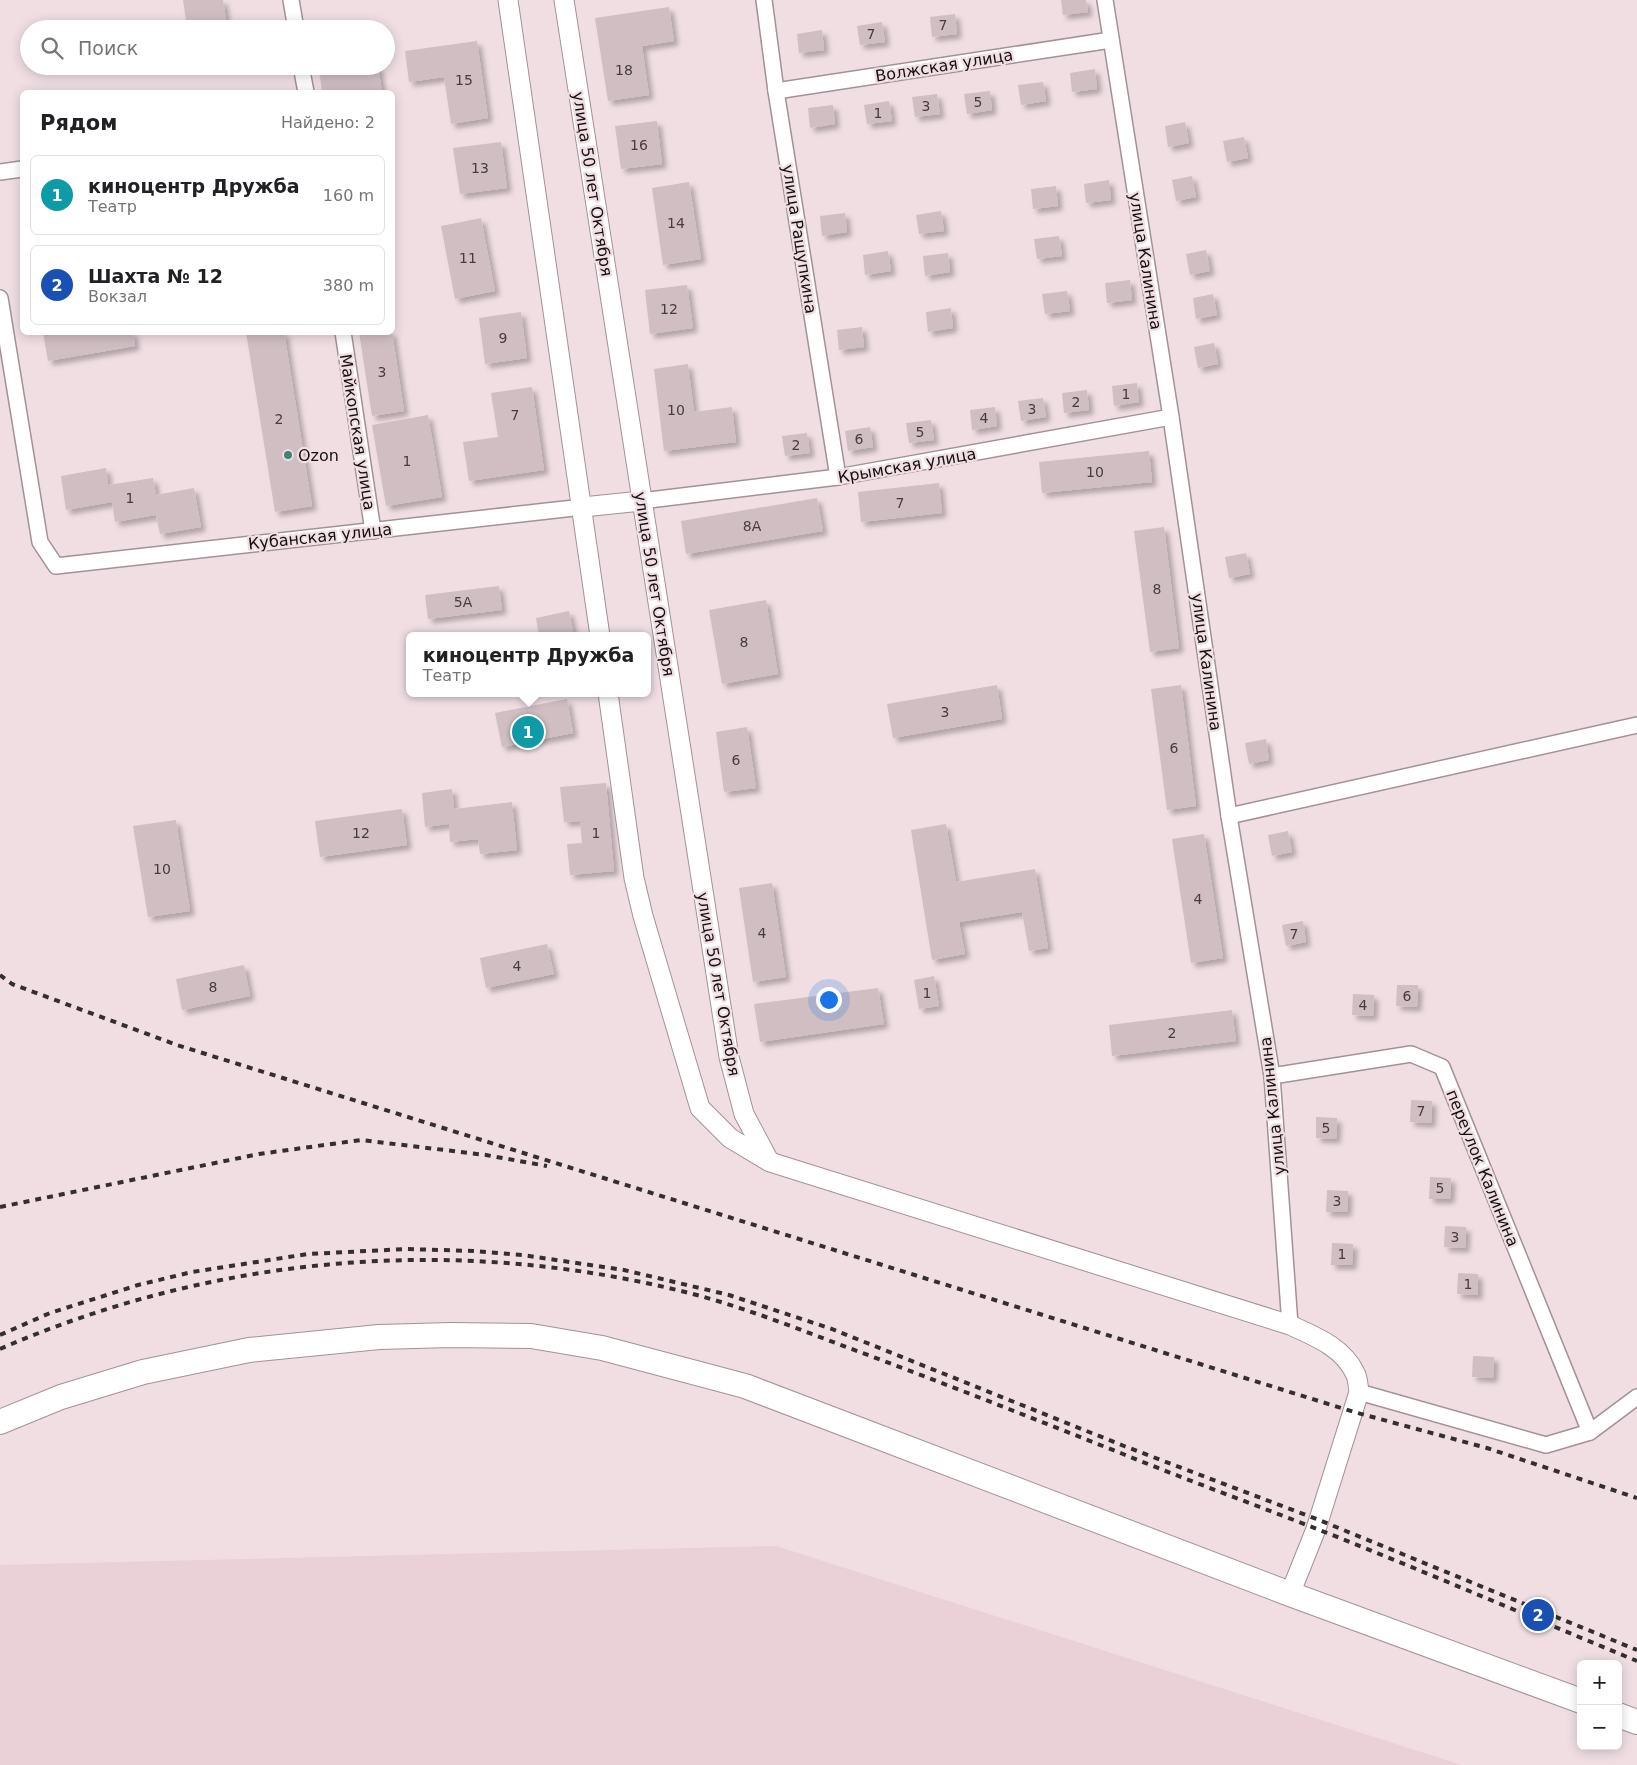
<!DOCTYPE html>
<html lang="ru">
<head>
<meta charset="utf-8">
<style>
	body { margin:0; font-family:"DejaVu Sans",sans-serif; background:#f2f2f2; color:#202124 }
	.controls { position:absolute; right:15px; bottom:15px; display:grid; overflow:hidden; border-radius:8px; box-shadow:0 2px 12px #0003 }
	.controls button { width:45px; height:45px; display:grid; place-items:center; padding:0; border:0; border-bottom:1px solid #e0e0e0; background:#fff; color:#202124; font:25px sans-serif }
	.you { position:absolute; left:828px; top:999px; width:18px; height:18px; margin:-12px; border:4px solid #fff; border-radius:50%; background:#1a73e8; box-shadow:0 0 0 8px #1a73e833 }
	.badge { display:grid; place-items:center; width:32px; height:32px; border-radius:50%; background:#408477; color:#fff; font-size:16px; font-weight:700 }
	.pin { position:absolute; translate:-50% -50%; border:2px solid #fff; box-shadow:0 1px 5px #0006 }
	.popup { position:absolute; left:406px; top:632px; width:245px; height:65px; box-sizing:border-box; display:grid; place-content:center; border-radius:8px; background:#fff; filter:drop-shadow(0 1px 4px #0005); font-size:16px; white-space:nowrap; color:#757577 }
	.popup b { font-size:19px; color:#202124 }
	.popup::after { content:''; position:absolute; left:50%; top:100%; margin-left:-10px; border:10px solid transparent; border-top-color:#fff }
	.list { margin:0; padding:0; list-style:none }
	h2 { display:flex; justify-content:space-between; align-items:center; height:65px; margin:0; padding:0 20px; font-size:21px }
	h2 small { font-size:16px; font-weight:400; color:#757577 }
	.list li { display:grid; grid-template-columns:32px 1fr auto; gap:15px; align-items:center; box-sizing:border-box; height:80px; margin:0 10px 10px; padding:0 10px; border:1px solid #e0e0e0; border-radius:8px }
	.list b { display:block; font-size:19px; white-space:nowrap }
	.list p { margin:0; font-size:16px; white-space:nowrap; color:#757577 }
	.list em { font-size:16px; font-style:normal; color:#757577 }
	.icon { flex:none; width:28px; height:28px; fill:none; stroke:currentColor; stroke-width:2; stroke-linecap:round; stroke-linejoin:round }
	.map { position:relative; flex:none; width:1637px; height:1765px; overflow:hidden }
	.search { position:absolute; background:#fff; box-shadow:0 2px 12px #0003; left:20px; top:20px; width:375px; height:55px; display:flex; align-items:center; gap:12px; box-sizing:border-box; padding:0 18px; border-radius:28px; color:#757577; font-size:19px }
	.panel { position:absolute; background:#fff; box-shadow:0 2px 12px #0003; left:20px; top:90px; width:375px; height:245px; border-radius:8px }
	.map>svg:first-child { display:block }
	.built { fill:#ead0d7 }
	.building { fill:#d0bec3; filter:url(#shadow) }
	.lines { fill:none; stroke-linecap:round; stroke-linejoin:round }
	.minor-casing { stroke:#a29296; stroke-width:18 }
	.tertiary-casing { stroke:#a29296; stroke-width:21 }
	.primary-casing { stroke:#a29296; stroke-width:26 }
	.minor { stroke:#fff; stroke-width:15 }
	.tertiary { stroke:#fff; stroke-width:19 }
	.primary { stroke:#fff; stroke-width:24 }
	.rail { stroke:#352e30; stroke-width:4; stroke-dasharray:6 6; stroke-linecap:butt }
	.poi-dot { fill:#408477; stroke:#f0dee3; stroke-width:2 }
	.labels { text-anchor:middle; stroke-width:4.5; stroke-linejoin:round; paint-order:stroke }
	.number-label { font-size:14px; fill:#443c3e }
	.street-label { font-size:16px; fill:#161012; stroke:#f0dee3 }
	.poi-label { font-size:16px; fill:#161012; stroke:#f0dee3; text-anchor:start }
</style>
</head>
<body>
<div class="map">
<svg width="1637" height="1765" viewBox="0 0 1637 1765">
	<defs>
		<filter id="shadow"><feDropShadow dx="4.5" dy="4.5" stdDeviation="2.5" flood-color="#0004"/></filter>
	</defs>
	<rect width="100%" height="100%" fill="#f0dee3"/>
	<path class="built" d="M776,1546L1462,1765H0V1565Z"/>
	<g class="building">
		<path d="M183,0H223L226,20L187,27Z"/>
		<path d="M1061,0H1086L1088,12L1063,15Z"/>
		<path d="M669,7L674,41L642,46L649,95L608,101L595,18Z"/>
		<path d="M955,14L957,34L932,37L930,17Z"/>
		<path d="M882,22L885,42L860,45L857,26Z"/>
		<path d="M822,30L824,50L799,53L797,34Z"/>
		<path d="M477,41L488,118L451,124L444,77L409,82L405,51Z"/>
		<path d="M337,66H378L382,92H322L319,69Z"/>
		<path d="M1095,69L1097,89L1072,92L1070,73Z"/>
		<path d="M1043,82L1046,101L1021,105L1018,85Z"/>
		<path d="M990,91L992,110L967,114L964,94Z"/>
		<path d="M937,94L940,114L915,117L912,97Z"/>
		<path d="M889,101L892,121L867,124L864,105Z"/>
		<path d="M833,105L835,124L810,128L808,108Z"/>
		<path d="M657,121L662,164L621,169L615,126Z"/>
		<path d="M1185,122L1189,143L1168,147L1165,126Z"/>
		<path d="M1244,137L1248,158L1227,162L1223,141Z"/>
		<path d="M501,142L507,188L460,194L453,148Z"/>
		<path d="M1192,176L1196,197L1176,201L1172,180Z"/>
		<path d="M1109,180L1111,200L1086,203L1084,184Z"/>
		<path d="M689,182L701,259L663,265L652,188Z"/>
		<path d="M1056,186L1058,206L1033,209L1031,189Z"/>
		<path d="M941,211L944,231L919,234L916,215Z"/>
		<path d="M845,213L847,232L822,236L820,216Z"/>
		<path d="M481,218L495,291L455,299L441,226Z"/>
		<path d="M1059,236L1062,256L1037,259L1034,239Z"/>
		<path d="M1206,250L1210,271L1190,275L1186,254Z"/>
		<path d="M888,251L891,271L865,275L863,255Z"/>
		<path d="M948,253L950,272L925,276L923,256Z"/>
		<path d="M1130,280L1132,300L1107,303L1105,283Z"/>
		<path d="M687,285L693,328L650,334L645,290Z"/>
		<path d="M1067,291L1070,311L1045,314L1042,294Z"/>
		<path d="M1213,294L1217,315L1196,319L1193,298Z"/>
		<path d="M951,308L953,328L928,332L926,312Z"/>
		<path d="M521,312L527,358L485,364L479,318Z"/>
		<path d="M862,327L864,347L839,350L837,330Z"/>
		<path d="M43,332H133L135,346L48,361Z"/>
		<path d="M246,332H284L312,506L275,512Z"/>
		<path d="M359,332H392L404,411L372,416Z"/>
		<path d="M1214,343L1218,364L1198,368L1194,347Z"/>
		<path d="M688,364L694,412L732,407L736,442L664,451L654,369Z"/>
		<path d="M1137,383L1139,402L1114,406L1112,386Z"/>
		<path d="M532,387L544,470L469,481L463,442L498,437L491,393Z"/>
		<path d="M1087,390L1089,410L1064,413L1062,393Z"/>
		<path d="M1043,398L1046,417L1021,421L1018,401Z"/>
		<path d="M995,407L997,426L972,430L970,410Z"/>
		<path d="M428,415L442,497L386,506L372,425Z"/>
		<path d="M931,420L934,440L909,443L906,423Z"/>
		<path d="M870,427L873,447L848,451L845,431Z"/>
		<path d="M807,433L810,453L785,456L782,436Z"/>
		<path d="M1149,451L1152,482L1042,493L1039,462Z"/>
		<path d="M106,468L108,485L153,478L156,495L194,488L201,527L160,534L156,515L115,522L112,502L66,510L61,476Z"/>
		<path d="M939,483L942,513L861,522L858,492Z"/>
		<path d="M817,498L823,531L686,554L681,521Z"/>
		<path d="M1164,527L1179,648L1150,652L1134,531Z"/>
		<path d="M1246,553L1250,574L1229,578L1225,557Z"/>
		<path d="M499,586L502,610L428,619L425,595Z"/>
		<path d="M766,600L778,674L722,684L709,610Z"/>
		<path d="M569,611L574,636H539L536,618Z"/>
		<path d="M997,685L1002,719L893,738L887,704Z"/>
		<path d="M1181,685L1196,806L1167,810L1151,689Z"/>
		<path d="M567,699L573,733L502,747L495,713Z"/>
		<path d="M747,727L756,788L724,792L716,732Z"/>
		<path d="M1266,739L1269,760L1249,764L1245,743Z"/>
		<path d="M606,783L614,871L570,875L567,844L582,843L580,821L564,822L560,787Z"/>
		<path d="M452,789L454,809L512,802L517,850L480,854L478,839L450,842L449,824L425,827L422,793Z"/>
		<path d="M402,809L407,845L320,857L315,821Z"/>
		<path d="M176,820L190,911L148,917L133,826Z"/>
		<path d="M946,824L956,882L1035,869L1048,948L1029,951L1022,912L959,922L965,954L932,960L911,830Z"/>
		<path d="M1288,831L1292,852L1272,856L1268,835Z"/>
		<path d="M1204,834L1223,958L1191,963L1172,839Z"/>
		<path d="M772,883L786,977L753,982L739,888Z"/>
		<path d="M1303,921L1306,942L1286,946L1282,925Z"/>
		<path d="M547,944L554,974L486,988L480,958Z"/>
		<path d="M244,965L250,996L182,1010L176,979Z"/>
		<path d="M934,976L939,1006L919,1009L914,980Z"/>
		<path d="M1397,985H1418L1417,1007L1396,1006Z"/>
		<path d="M878,988L884,1024L760,1042L754,1004Z"/>
		<path d="M1353,994L1374,995L1373,1016L1352,1015Z"/>
		<path d="M1232,1010L1236,1041L1112,1056L1109,1025Z"/>
		<path d="M1411,1100L1432,1101L1431,1123L1410,1122Z"/>
		<path d="M1316,1117L1337,1118L1336,1139L1316,1138Z"/>
		<path d="M1430,1177L1451,1178L1450,1199H1429Z"/>
		<path d="M1327,1190L1348,1191L1347,1212H1326Z"/>
		<path d="M1445,1226L1466,1227L1465,1248L1444,1247Z"/>
		<path d="M1332,1243L1353,1244L1352,1265H1331Z"/>
		<path d="M1458,1273L1478,1274V1295L1457,1294Z"/>
		<path d="M1473,1356L1494,1357L1493,1378L1472,1377Z"/>
	</g>
	<g class="lines">
		<g class="minor-casing">
			<g id="minor">
				<path d="M291,0L296,29"/>
				<path d="M764,0L776,91L838,477"/>
				<path d="M1105,0L1171,417L1229,816L1272,1076L1290,1325"/>
				<path d="M301,66L306,92"/>
				<path d="M776,91L1111,40"/>
				<path d="M0,172L22,169"/>
				<path d="M0,298L40,542L56,566L583,507"/>
				<path d="M343,332L373,531"/>
				<path d="M641,501L838,477L1171,417"/>
				<path d="M1229,816L1637,725"/>
				<path d="M1272,1076L1411,1054L1442,1067L1590,1432"/>
				<path d="M1359,1392L1546,1445L1590,1432L1637,1397"/>
			</g>
		</g>
		<g class="tertiary-casing">
			<g id="tertiary">
				<path d="M508,0L600,636"/>
				<path d="M564,0L729,1057L744,1114L769,1161"/>
				<path d="M583,507L641,501"/>
				<path d="M608,693L634,878L643,916L700,1108L730,1138L770,1162L1290,1325C1314,1336 1343,1347 1355,1373C1358,1378 1358,1386 1359,1392L1316,1529L1290,1594"/>
			</g>
		</g>
		<g class="primary-casing">
			<g id="primary">
				<path d="M0,1422L61,1397L143,1372L249,1350L379,1337L451,1335L531,1336L602,1348L745,1386L1290,1594L1581,1701"/>
				<path d="M1618,1715L1637,1722"/>
			</g>
		</g>
		<use href="#minor" class="minor"/>
		<use href="#tertiary" class="tertiary"/>
		<use href="#primary" class="primary"/>
		<g class="rail">
			<path d="M0,975L12,984L177,1045L1354,1412L1487,1448L1637,1498"/>
			<path d="M0,1207L259,1154L361,1140L486,1155L547,1166"/>
			<path d="M0,1335L50,1313L138,1285L192,1272L308,1254L407,1249L473,1251L522,1255L624,1270L729,1295L832,1329L1124,1446L1319,1520L1637,1650"/>
			<path d="M0,1349C214,1256 450,1235 677,1290C736,1304 793,1327 849,1348C941,1382 1032,1418 1123,1454C1187,1480 1253,1504 1317,1529C1424,1571 1530,1617 1637,1661"/>
		</g>
	</g>
	<circle class="poi-dot" cx="288" cy="455" r="5"/>
	<g class="labels">
		<g class="number-label">
			<text x="943" y="30">7</text>
			<text x="871" y="39">7</text>
			<text x="624" y="75">18</text>
			<text x="464" y="85">15</text>
			<text x="978" y="107">5</text>
			<text x="926" y="111">3</text>
			<text x="878" y="118">1</text>
			<text x="639" y="150">16</text>
			<text x="480" y="173">13</text>
			<text x="676" y="228">14</text>
			<text x="468" y="263">11</text>
			<text x="669" y="314">12</text>
			<text x="503" y="343">9</text>
			<text x="382" y="377">3</text>
			<text x="1126" y="399">1</text>
			<text x="1076" y="407">2</text>
			<text x="1032" y="414">3</text>
			<text x="676" y="415">10</text>
			<text x="515" y="420">7</text>
			<text x="984" y="423">4</text>
			<text x="279" y="424">2</text>
			<text x="920" y="437">5</text>
			<text x="859" y="444">6</text>
			<text x="796" y="450">2</text>
			<text x="407" y="466">1</text>
			<text x="1095" y="477">10</text>
			<text x="130" y="503">1</text>
			<text x="900" y="508">7</text>
			<text x="752" y="531">8А</text>
			<text x="1157" y="594">8</text>
			<text x="463" y="607">5А</text>
			<text x="744" y="647">8</text>
			<text x="945" y="717">3</text>
			<text x="1174" y="753">6</text>
			<text x="736" y="765">6</text>
			<text x="361" y="838">12</text>
			<text x="596" y="838">1</text>
			<text x="162" y="874">10</text>
			<text x="1198" y="904">4</text>
			<text x="762" y="938">4</text>
			<text x="1294" y="939">7</text>
			<text x="517" y="971">4</text>
			<text x="213" y="992">8</text>
			<text x="927" y="998">1</text>
			<text x="1407" y="1001">6</text>
			<text x="1363" y="1010">4</text>
			<text x="1172" y="1038">2</text>
			<text x="1421" y="1116">7</text>
			<text x="1326" y="1133">5</text>
			<text x="1440" y="1193">5</text>
			<text x="1337" y="1206">3</text>
			<text x="1455" y="1242">3</text>
			<text x="1342" y="1259">1</text>
			<text x="1468" y="1289">1</text>
		</g>
		<g class="street-label">
			<text transform="translate(944 65) rotate(-9)" y="6">Волжская улица</text>
			<text transform="translate(593 184) rotate(81)" y="6">улица 50 лет Октября</text>
			<text transform="translate(800 239) rotate(81)" y="6">улица Ращупкина</text>
			<text transform="translate(1146 261) rotate(81)" y="6">улица Калинина</text>
			<text transform="translate(358 432) rotate(81)" y="6">Майкопская улица</text>
			<text transform="translate(907 465) rotate(-10)" y="6">Крымская улица</text>
			<text transform="translate(320 536) rotate(-6)" y="6">Кубанская улица</text>
			<text transform="translate(655 584) rotate(81)" y="6">улица 50 лет Октября</text>
			<text transform="translate(1207 662) rotate(82)" y="6">улица Калинина</text>
			<text transform="translate(719 984) rotate(80)" y="6">улица 50 лет Октября</text>
			<text transform="translate(1272 1106) rotate(-96)" y="6">улица Калинина</text>
			<text transform="translate(1483 1168) rotate(68)" y="6">переулок Калинина</text>
		</g>
		<g class="poi-label">
			<text x="298" y="461">Ozon</text>
		</g>
	</g>
</svg>
<div class="controls">
<button>+</button>
<button>−</button>
</div>
<div class="you"></div>
<div class="pin badge" style="left:528px;top:732px;background:#0f9aa8">1</div>
<div class="popup"><b>киноцентр Дружба</b>Театр</div>
<div class="pin badge" style="left:1538px;top:1615px;background:#1a4fb4">2</div>
<div class="search"><svg class="icon" aria-label="search" viewBox="0 0 24 24"><circle cx="10" cy="10" r="6"/><path d="M15 15l6 6"/></svg>Поиск</div>
<section class="panel">
<h2>Рядом<small>Найдено: 2</small></h2>
<ul class="list">
<li><span class="badge" style="background:#0f9aa8">1</span><div><b>киноцентр Дружба</b><p>Театр</p></div><em>160 m</em></li>
<li><span class="badge" style="background:#1a4fb4">2</span><div><b>Шахта № 12</b><p>Вокзал</p></div><em>380 m</em></li>
</ul>
</section>
</div>
</body>
</html>
